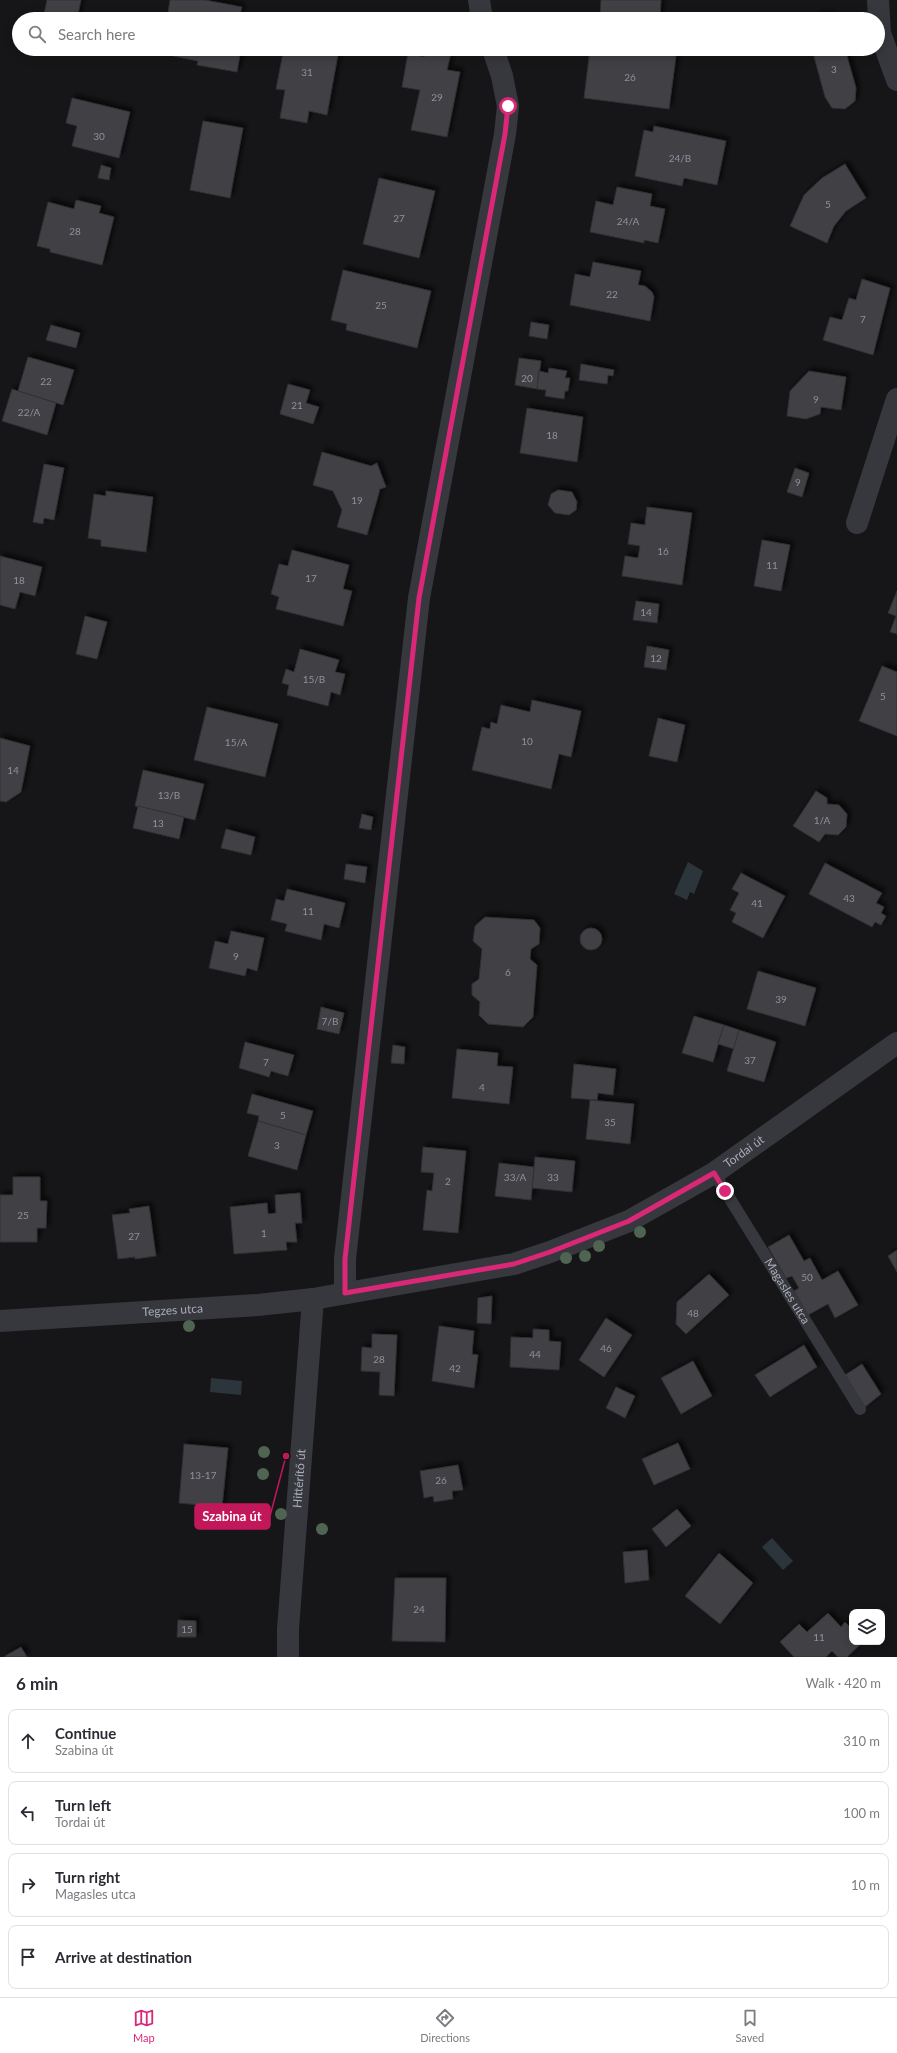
<!DOCTYPE html>
<html lang="en">
<head>
<meta charset="utf-8">
<style>
	body { margin:0; font-family:Lato,sans-serif; background:#f2f2f3; color:#2b2b33 }
	.controls { position:absolute; right:12px; bottom:12px; display:grid; overflow:hidden; border-radius:8px; box-shadow:0 2px 10px #0003 }
	.controls button { width:36px; height:36px; display:grid; place-items:center; padding:0; border:0; border-bottom:1px solid #e1e1e2; background:#fff; color:#2b2b33; font:20px sans-serif }
	.stop { position:absolute; width:12px; height:12px; margin:-9px; border:3px solid #db2777; border-radius:50%; background:#fff }
	.stop.end { background:#db2777; border-color:#fff; box-shadow:0 1px 4px #0008 }
	.list { margin:0; padding:0; list-style:none }
	h2 { display:flex; justify-content:space-between; align-items:center; height:52px; margin:0; padding:0 16px; font-size:17px }
	h2 small { font-size:13px; font-weight:400; color:#7c7c81 }
	.list li { display:grid; grid-template-columns:26px 1fr auto; gap:12px; align-items:center; box-sizing:border-box; height:64px; margin:0 8px 8px; padding:0 8px; border:1px solid #e1e1e2; border-radius:8px }
	.list b { display:block; font-size:15px; white-space:nowrap }
	.list p { margin:0; font-size:13px; white-space:nowrap; color:#7c7c81 }
	.list em { font-size:13px; font-style:normal; color:#7c7c81 }
	.icon { flex:none; width:22px; height:22px; fill:none; stroke:currentColor; stroke-width:2; stroke-linecap:round; stroke-linejoin:round }
	.map { position:relative; flex:none; width:897px; height:1657px; overflow:hidden }
	.search { position:absolute; background:#fff; box-shadow:0 2px 10px #0003; left:12px; right:12px; top:12px; height:44px; display:flex; align-items:center; gap:10px; box-sizing:border-box; padding:0 14px; border-radius:22px; color:#7c7c81; font-size:15px }
	.sheet { height:340px; background:#fff }
	nav { display:flex; justify-content:space-around; align-items:center; box-sizing:border-box; height:56px; border-top:1px solid #e1e1e2; background:#fff; font-size:11px; color:#7c7c81 }
	nav a { display:grid; justify-items:center; gap:2px }
	nav .on { color:#db2777 }
	.map>svg:first-child { display:block }
	.water { fill:#2c353c }
	.building { fill:#404145; stroke:#303034; filter:url(#shadow) }
	.lines { fill:none; stroke-linecap:round; stroke-linejoin:round }
	.service { stroke:#37383d; stroke-width:12 }
	.minor { stroke:#37383d; stroke-width:22 }
	.tree { fill:#506452 }
	.route { stroke:#db2777; stroke-width:5 }
	.labels { text-anchor:middle; stroke-width:3; stroke-linejoin:round; paint-order:stroke }
	.number-label { font-size:10px; fill:#8e929b }
	.street-label { font-size:12px; fill:#a8adb8; stroke:#111113 }
	.leader { fill:none; stroke:#c2185b; stroke-width:1.5 }
	.callout-dot { fill:#c2185b; stroke:#111113; stroke-width:1.5 }
	.callout { fill:#c2185b; stroke:#c2185b; stroke-width:1.5 }
	.callout-label { font-size:13px; text-anchor:middle; font-weight:bold; fill:#fff }
</style>
</head>
<body>
<div class="map">
<svg width="897" height="1657" viewBox="0 0 897 1657">
	<defs>
		<filter id="shadow"><feDropShadow dx="3.5" dy="-3.5" stdDeviation="2" flood-color="#0009"/></filter>
	</defs>
	<rect width="100%" height="100%" fill="#161618"/>
	<g class="water">
		<path d="M688,862L703,871L694,894L690,892L687,900L674,894Z"/>
		<path d="M211,1378L242,1381L241,1395L210,1392Z"/>
		<path d="M772,1538L793,1561L783,1570L762,1547Z"/>
	</g>
	<g class="building">
		<path d="M47,0H81L77,19H43Z"/>
		<path d="M170,0H205L242,7L239,19H167Z"/>
		<path d="M601,0H661L660,19H600Z"/>
		<path d="M819,15L832,16L834,19H815Z"/>
		<path d="M175,49H241L237,72L197,65L198,61L173,56Z"/>
		<path d="M292,49H339L327,115L309,111L307,123L280,118L285,90L276,89L283,53L291,55Z"/>
		<path d="M426,49L451,53L447,70L460,72L447,137L411,130L420,90L402,87L408,53L424,57Z"/>
		<path d="M590,49H622L676,56L669,109L584,98Z"/>
		<path d="M812,49H845L856,88L855,101L845,109L832,108L825,97Z"/>
		<path d="M72,98L130,112L119,158L72,146L77,126L66,123Z"/>
		<path d="M203,121L243,128L230,198L190,190Z"/>
		<path d="M654,126L726,141L717,185L684,178L682,186L635,176L644,130L653,132Z"/>
		<path d="M845,164L866,198L846,211L834,226L827,243L790,226L804,195L822,178Z"/>
		<path d="M101,165L111,168L109,180L98,178Z"/>
		<path d="M379,178L435,191L419,258L363,244Z"/>
		<path d="M617,187L652,194L650,206L665,209L658,243L644,240V243L590,232L596,201L613,205Z"/>
		<path d="M76,200L101,206L99,213L114,217L102,265L50,252V249L37,246L48,202L74,209Z"/>
		<path d="M593,262L641,271L638,285L645,286L652,292L654,297L650,321L570,305L575,274L590,277Z"/>
		<path d="M343,270L431,291L417,348L346,330L347,324L331,320Z"/>
		<path d="M862,279L890,288L873,355L823,340L830,317L842,320L849,298L856,300Z"/>
		<path d="M531,322L549,325L547,339L529,336Z"/>
		<path d="M51,325L80,333L76,348L46,340Z"/>
		<path d="M28,357L74,370L63,405L18,391Z"/>
		<path d="M519,358L541,361L537,389L515,385Z"/>
		<path d="M581,364L614,370L613,376L608,375L607,384L579,380Z"/>
		<path d="M549,368L567,371L565,378H570L568,391H565L564,399L545,396L546,390L537,389L539,371L548,373Z"/>
		<path d="M809,371L846,377L841,410L821,407L820,414L806,419L787,416L790,391Z"/>
		<path d="M288,384L310,390L306,403L319,407L313,424L280,414Z"/>
		<path d="M12,389L56,403L47,435L2,421Z"/>
		<path d="M527,408L583,417L577,462L520,453Z"/>
		<path d="M322,452L371,466L377,463L386,487L380,489L367,535L337,527L342,510L333,491L313,485Z"/>
		<path d="M44,464L64,468L54,520L44,518L43,524L33,522Z"/>
		<path d="M795,468L809,473L802,497L787,492Z"/>
		<path d="M558,490L572,492L577,502L576,510L569,515L555,513L548,505L551,494Z"/>
		<path d="M106,491L153,497L146,552L101,546V540L88,538L94,494L106,496Z"/>
		<path d="M647,507L692,513L682,585L622,576L625,556L638,558L640,546L628,544L631,523L645,525Z"/>
		<path d="M762,540L790,545L781,591L754,586Z"/>
		<path d="M292,550L349,565L343,589L352,591L343,626L276,609L279,597L271,594L279,564L288,566Z"/>
		<path d="M0,556L42,567L35,596L20,592L15,609L0,605Z"/>
		<path d="M897,591V634L890,632L896,616L888,613Z"/>
		<path d="M636,601L659,604L657,623L633,620Z"/>
		<path d="M85,616L107,622L97,659L76,654Z"/>
		<path d="M647,646L669,650L666,670L644,667Z"/>
		<path d="M300,649L339,660L335,672L345,674L340,695L331,692L328,706L287,695L289,685L282,683L286,669L294,672Z"/>
		<path d="M882,666L897,672V736L859,721Z"/>
		<path d="M532,700L581,711L571,757L559,754L551,789L472,770L482,727L490,729L491,722L497,724L501,705L530,712Z"/>
		<path d="M207,707L278,724L265,777L194,760Z"/>
		<path d="M658,718L685,725L677,762L649,756Z"/>
		<path d="M0,738L30,746L21,792L6,802L0,801Z"/>
		<path d="M143,770L204,784L195,820L135,806Z"/>
		<path d="M816,791L827,798V804L839,805L847,814L846,827L838,835L825,834L819,842L793,826Z"/>
		<path d="M138,806L184,817L179,839L133,828Z"/>
		<path d="M362,814L373,817L371,830L359,828Z"/>
		<path d="M226,829L255,837L251,855L221,848Z"/>
		<path d="M825,863L882,893L876,903L884,907L881,913L886,916L881,925L875,922L872,927L809,894Z"/>
		<path d="M346,864L367,867L365,883L344,879Z"/>
		<path d="M741,873L785,896L763,938L732,922L736,913L730,910L739,893L732,889Z"/>
		<path d="M287,889L345,903L339,928L324,924L321,940L285,931L287,924L271,920L276,899L284,901Z"/>
		<path d="M485,917L534,920L540,928L539,944L531,949L530,959L537,965L533,1017L523,1027L488,1024L479,1015L480,1002L472,995V984L479,979L482,949L473,941L475,926Z"/>
		<circle cx="591" cy="939" r="11"/>
		<path d="M231,931L264,938L257,971L247,968L245,976L209,968L215,941L228,944Z"/>
		<path d="M758,971L816,988L805,1026L747,1009Z"/>
		<path d="M321,1007L344,1013L339,1034L317,1029Z"/>
		<path d="M694,1016L724,1025L713,1062L682,1053Z"/>
		<path d="M724,1025L739,1030L734,1049L718,1044Z"/>
		<path d="M739,1030L776,1042L764,1082L727,1071Z"/>
		<path d="M245,1042L294,1055L288,1076L271,1071L269,1077L239,1068Z"/>
		<path d="M393,1045L405,1047L404,1064L391,1063Z"/>
		<path d="M457,1049L498,1053L497,1066L513,1067L509,1104L452,1098Z"/>
		<path d="M574,1064L616,1069L613,1095L598,1093L597,1100L571,1098Z"/>
		<path d="M252,1094L313,1111L306,1135L258,1121L259,1116L247,1113Z"/>
		<path d="M590,1100L634,1104L630,1144L586,1139Z"/>
		<path d="M258,1121L306,1135L297,1170L248,1156Z"/>
		<path d="M423,1147L466,1151L458,1233L423,1230L427,1190L432,1191L434,1173L421,1172Z"/>
		<path d="M535,1157L575,1161L572,1192L532,1188Z"/>
		<path d="M499,1163L534,1167L531,1200L495,1196Z"/>
		<path d="M13,1177H40V1201H47L46,1228H37V1242H0V1195H13Z"/>
		<path d="M300,1193L302,1223H295L297,1242H286L287,1250L234,1254L230,1207L267,1203L268,1214L276,1213L275,1195Z"/>
		<path d="M149,1206L156,1256L135,1259V1257L118,1259L112,1215L130,1213L129,1209Z"/>
		<path d="M789,1235L804,1261L810,1258L822,1280L838,1271L858,1305L835,1318L828,1304L808,1315L794,1291L799,1288L792,1276L786,1278L768,1247Z"/>
		<path d="M897,1250V1272L888,1256Z"/>
		<path d="M709,1274L729,1295L686,1334L676,1324L677,1302Z"/>
		<path d="M492,1296L491,1324L477,1323L478,1298Z"/>
		<path d="M606,1318L632,1335L604,1377L579,1360Z"/>
		<path d="M439,1326L474,1331L472,1354L478,1355L474,1388L432,1381Z"/>
		<path d="M533,1329L549,1330V1341L561,1342L559,1370L510,1367L511,1337L533,1338Z"/>
		<path d="M372,1334L397,1335L394,1396L379,1395L380,1372L361,1371L362,1347L372,1348Z"/>
		<path d="M804,1345L817,1367L770,1397L755,1375Z"/>
		<path d="M693,1361L712,1396L681,1414L661,1378Z"/>
		<path d="M862,1364L881,1394L865,1407L845,1375Z"/>
		<path d="M616,1387L635,1396L625,1418L606,1408Z"/>
		<path d="M678,1443L690,1469L654,1485L642,1459Z"/>
		<path d="M184,1444L228,1448L222,1507L179,1503Z"/>
		<path d="M458,1465L463,1490L452,1491L453,1499L434,1502L433,1496L424,1498L420,1471Z"/>
		<path d="M677,1509L691,1526L666,1547L652,1529Z"/>
		<path d="M647,1550L649,1580L625,1583L623,1552Z"/>
		<path d="M719,1553L753,1583L720,1624L685,1596Z"/>
		<path d="M395,1578H446L445,1642L392,1641Z"/>
		<path d="M828,1613L841,1627L845,1622L852,1629V1642H863L847,1657H838L832,1651L826,1657H794L780,1642L799,1624L807,1632Z"/>
		<path d="M178,1620L196,1621V1637H177Z"/>
		<path d="M21,1647L27,1657H5V1656Z"/>
	</g>
	<g class="lines">
		<path class="service" id="s1" d="M714,1173L860,1409"/>
		<g class="minor">
			<path d="M479,0L482,19"/>
			<path d="M878,0L880,33L897,80"/>
			<path d="M857,523L897,399"/>
			<path d="M345,1293V1259L419,598L505,134L508,106L502,76L493,49"/>
			<path id="s2" d="M0,1321L258,1305L313,1299L514,1264L550,1252L629,1221L714,1173L897,1043"/>
			<path id="s3" d="M288,1657V1629L313,1299"/>
		</g>
	</g>
	<g class="tree">
		<circle cx="640" cy="1232" r="6"/>
		<circle cx="599" cy="1246" r="6"/>
		<circle cx="585" cy="1256" r="6"/>
		<circle cx="566" cy="1258" r="6"/>
		<circle cx="189" cy="1326" r="6"/>
		<circle cx="264" cy="1452" r="6"/>
		<circle cx="263" cy="1474" r="6"/>
		<circle cx="281" cy="1514" r="6"/>
		<circle cx="322" cy="1529" r="6"/>
	</g>
	<g class="lines">
		<path class="route" d="M508,106L505,134L419,598L345,1259V1293L514,1264L550,1252L629,1221L714,1173L725,1191"/>
	</g>
	<g class="labels">
		<g class="number-label">
			<text x="834" y="73">3</text>
			<text x="307" y="76">31</text>
			<text x="630" y="81">26</text>
			<text x="437" y="101">29</text>
			<text x="99" y="140">30</text>
			<text x="680" y="162">24/B</text>
			<text x="828" y="208">5</text>
			<text x="399" y="222">27</text>
			<text x="628" y="225">24/A</text>
			<text x="75" y="235">28</text>
			<text x="612" y="298">22</text>
			<text x="381" y="309">25</text>
			<text x="863" y="323">7</text>
			<text x="527" y="382">20</text>
			<text x="46" y="385">22</text>
			<text x="816" y="403">9</text>
			<text x="297" y="409">21</text>
			<text x="29" y="416">22/A</text>
			<text x="552" y="439">18</text>
			<text x="798" y="486">9</text>
			<text x="357" y="504">19</text>
			<text x="663" y="555">16</text>
			<text x="772" y="569">11</text>
			<text x="311" y="582">17</text>
			<text x="19" y="584">18</text>
			<text x="646" y="616">14</text>
			<text x="656" y="662">12</text>
			<text x="314" y="683">15/B</text>
			<text x="883" y="700">5</text>
			<text x="527" y="745">10</text>
			<text x="236" y="746">15/A</text>
			<text x="13" y="774">14</text>
			<text x="169" y="799">13/B</text>
			<text x="822" y="824">1/A</text>
			<text x="158" y="827">13</text>
			<text x="849" y="902">43</text>
			<text x="757" y="907">41</text>
			<text x="308" y="915">11</text>
			<text x="236" y="960">9</text>
			<text x="508" y="976">6</text>
			<text x="781" y="1003">39</text>
			<text x="330" y="1025">7/B</text>
			<text x="750" y="1064">37</text>
			<text x="266" y="1066">7</text>
			<text x="482" y="1091">4</text>
			<text x="283" y="1119">5</text>
			<text x="610" y="1126">35</text>
			<text x="277" y="1149">3</text>
			<text x="515" y="1181">33/A</text>
			<text x="553" y="1181">33</text>
			<text x="448" y="1185">2</text>
			<text x="23" y="1219">25</text>
			<text x="264" y="1237">1</text>
			<text x="134" y="1240">27</text>
			<text x="807" y="1281">50</text>
			<text x="693" y="1317">48</text>
			<text x="606" y="1352">46</text>
			<text x="535" y="1358">44</text>
			<text x="379" y="1363">28</text>
			<text x="455" y="1372">42</text>
			<text x="203" y="1479">13-17</text>
			<text x="441" y="1484">26</text>
			<text x="419" y="1613">24</text>
			<text x="187" y="1633">15</text>
			<text x="819" y="1641">11</text>
		</g>
		<g class="street-label">
			<text dy="4" stroke="none"><textPath href="#s2" startOffset="775">Tordai út</textPath></text>
			<text dy="4" stroke="none"><textPath href="#s1" startOffset="139">Magasles utca</textPath></text>
			<text dy="4" stroke="none"><textPath href="#s2" startOffset="173">Tegzes utca</textPath></text>
			<text dy="4" stroke="none"><textPath href="#s3" startOffset="179">Hittérítő út</textPath></text>
		</g>
	</g>
	<path class="leader" d="M286 1456L270 1516"/>
	<circle class="callout-dot" cx="286" cy="1456" r="4"/>
	<rect class="callout" x="195" y="1504" width="75" height="25" rx="4"/>
	<g class="callout-label">
		<text x="232" y="1521">Szabina út</text>
	</g>
</svg>
<div class="controls">
<button><svg class="icon" aria-label="layers" viewBox="0 0 24 24"><path d="M12 4l9 5-9 5-9-5zM3 14l9 5 9-5"/></svg></button>
</div>
<div class="stop" style="left:508px;top:106px"></div>
<div class="stop end" style="left:725px;top:1191px"></div>
<div class="search"><svg class="icon" aria-label="search" viewBox="0 0 24 24"><circle cx="10" cy="10" r="6"/><path d="M15 15l6 6"/></svg>Search here</div>
</div>
<section class="sheet">
<h2>6 min<small>Walk · 420 m</small></h2>
<ul class="list">
<li><svg class="icon" aria-label="ahead" viewBox="0 0 24 24"><path d="M12 20V5M6 11l6-6 6 6"/></svg><div><b>Continue</b><p>Szabina út</p></div><em>310 m</em></li>
<li><svg class="icon" aria-label="left" viewBox="0 0 24 24"><path d="M17 20v-9H6M10 6l-5 5 5 5"/></svg><div><b>Turn left</b><p>Tordai út</p></div><em>100 m</em></li>
<li><svg class="icon" aria-label="right" viewBox="0 0 24 24"><path d="M7 20v-9h11M14 6l5 5-5 5"/></svg><div><b>Turn right</b><p>Magasles utca</p></div><em>10 m</em></li>
<li><svg class="icon" aria-label="arrive" viewBox="0 0 24 24"><path d="M6 21V4h12l-3 4 3 4H6"/></svg><div><b>Arrive at destination</b></div></li>
</ul>
</section>
<nav>
<a class="on"><svg class="icon" aria-label="map" viewBox="0 0 24 24"><path d="M3 6l6-2 6 2 6-2v14l-6 2-6-2-6 2zM9 4v14M15 6v14"/></svg>Map</a>
<a><svg class="icon" aria-label="directions" viewBox="0 0 24 24"><path d="M12 3l9 9-9 9-9-9zM9 14v-3h6M13 9l2 2-2 2"/></svg>Directions</a>
<a><svg class="icon" aria-label="saved" viewBox="0 0 24 24"><path d="M7 4h10v16l-5-4-5 4z"/></svg>Saved</a>
</nav>
</body>
</html>
